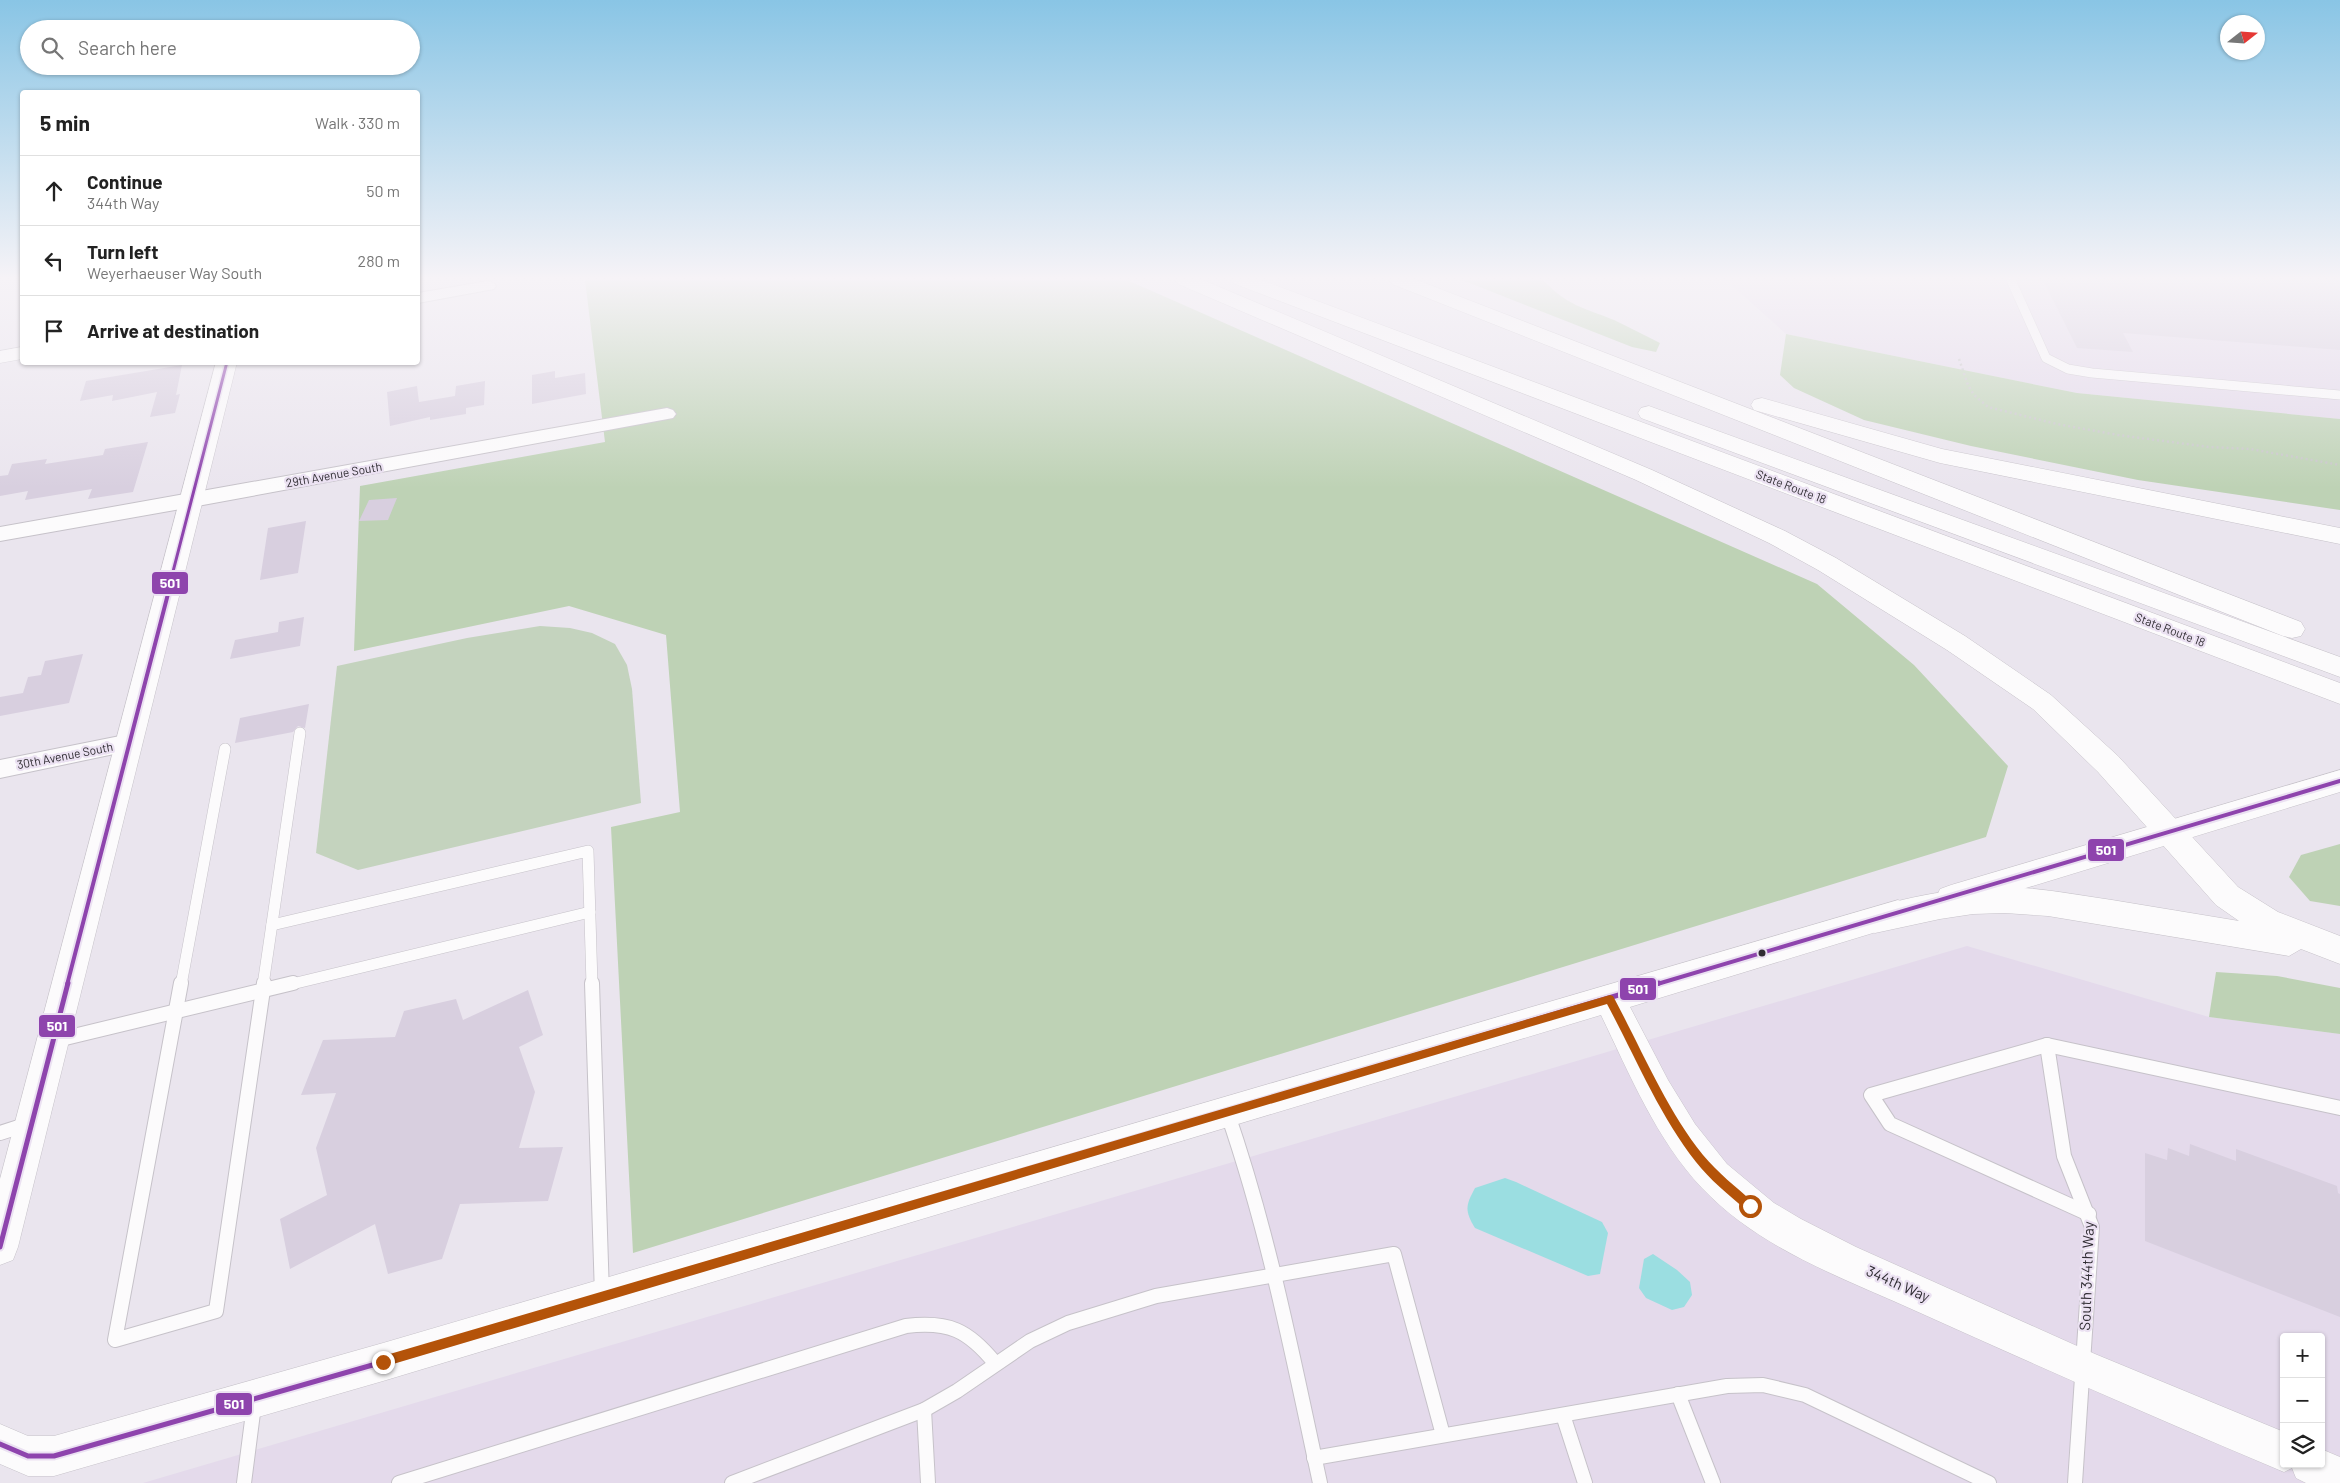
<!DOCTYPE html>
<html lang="en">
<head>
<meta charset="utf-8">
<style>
	body { margin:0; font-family:Barlow,sans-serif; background:#f6f6f6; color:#222 }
	.controls { position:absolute; right:15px; bottom:15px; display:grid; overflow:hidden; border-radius:5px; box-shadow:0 1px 4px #0004 }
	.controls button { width:45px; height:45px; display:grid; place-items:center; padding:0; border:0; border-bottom:1px solid #e0e0e0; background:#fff; color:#222; font:25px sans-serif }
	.compass { position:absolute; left:2220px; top:15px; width:45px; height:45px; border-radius:50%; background:#fff; box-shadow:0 1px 4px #0004; rotate:73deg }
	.stop { position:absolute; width:15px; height:15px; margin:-11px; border:4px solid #b45309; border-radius:50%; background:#fff }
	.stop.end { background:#b45309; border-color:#fff; box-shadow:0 1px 5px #0008 }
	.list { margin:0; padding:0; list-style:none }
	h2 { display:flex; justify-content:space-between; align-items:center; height:65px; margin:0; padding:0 20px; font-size:21px }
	h2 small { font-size:16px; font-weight:400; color:#767676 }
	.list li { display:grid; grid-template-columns:32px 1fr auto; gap:15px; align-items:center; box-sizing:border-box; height:70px; padding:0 20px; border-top:1px solid #e0e0e0 }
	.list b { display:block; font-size:19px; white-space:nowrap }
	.list p { margin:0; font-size:16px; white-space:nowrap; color:#767676 }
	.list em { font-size:16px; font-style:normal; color:#767676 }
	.icon { flex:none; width:28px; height:28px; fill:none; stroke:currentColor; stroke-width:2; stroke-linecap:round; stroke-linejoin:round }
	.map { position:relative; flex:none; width:2340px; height:1483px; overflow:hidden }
	.search { position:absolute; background:#fff; box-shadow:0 1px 4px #0004; left:20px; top:20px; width:400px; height:55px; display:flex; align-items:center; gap:12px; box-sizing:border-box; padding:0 18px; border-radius:28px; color:#767676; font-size:19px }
	.panel { position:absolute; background:#fff; box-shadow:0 1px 4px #0004; left:20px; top:90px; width:400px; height:275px; border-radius:5px }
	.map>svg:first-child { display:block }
	.built { fill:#e4daeb; fill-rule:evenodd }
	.green { fill:#c4d3be }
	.forest { fill:#bed2b5 }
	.water { fill:#9bdee1 }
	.building { fill:#d8cfdf }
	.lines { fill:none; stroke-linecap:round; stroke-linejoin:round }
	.lane-far2-casing { stroke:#c6c2c9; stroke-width:10 }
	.lane-far1-casing { stroke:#c6c2c9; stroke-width:12 }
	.lane-casing { stroke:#c6c2c9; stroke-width:16 }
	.street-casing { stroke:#c6c2c9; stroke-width:2 }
	.secondary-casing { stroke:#c6c2c9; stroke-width:1 }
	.highway-casing { stroke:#c6c2c9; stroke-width:1 }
	.path { stroke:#c8c7c9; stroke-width:2.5; stroke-dasharray:2 3; stroke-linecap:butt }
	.lane-far2 { stroke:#fcfbfc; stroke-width:9 }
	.lane-far1 { stroke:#fcfbfc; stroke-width:11 }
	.lane { stroke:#fcfbfc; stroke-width:14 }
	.street { fill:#fcfbfc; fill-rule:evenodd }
	.secondary { fill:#fcfbfc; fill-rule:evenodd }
	.highway { fill:#fcfbfc; fill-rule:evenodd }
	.bus-1-far2-casing { stroke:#ebe1f2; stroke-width:6 }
	.bus-1-far1-casing { stroke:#ebe1f2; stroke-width:8 }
	.bus-1-casing { stroke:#ebe1f2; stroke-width:9 }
	.bus-1-far2 { stroke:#8e44ad; stroke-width:3 }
	.bus-1-far1 { stroke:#8e44ad; stroke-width:4 }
	.bus-1 { stroke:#8e44ad; stroke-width:5 }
	.route { fill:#b45309 }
	.bus-dot { fill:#302d33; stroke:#ebe1f2; stroke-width:2 }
	.labels { text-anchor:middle; stroke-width:4.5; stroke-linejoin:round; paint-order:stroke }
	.street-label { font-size:12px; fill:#302d33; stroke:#ebe1f2 }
	.near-street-label { font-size:15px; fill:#302d33; stroke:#ebe1f2 }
	.line-badge { stroke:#ebe1f2; stroke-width:2 }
	.badge-label { font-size:14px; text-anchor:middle; font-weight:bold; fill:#fff }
</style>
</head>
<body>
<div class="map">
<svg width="2340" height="1483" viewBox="0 0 2340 1483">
	<rect width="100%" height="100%" fill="#eae5ee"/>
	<g class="built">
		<path d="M1726,280H2340V419L2077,393L1786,334Z"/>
		<path d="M1967,946L2209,1017L2340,1034V1483H143ZM2284,1337H2321V1464H2284Z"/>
	</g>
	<path class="green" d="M540,626L570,628L592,633L615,644L627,665L632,689L641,803L358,870L316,853L337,666L467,638Z"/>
	<g class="forest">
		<path d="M585,280H1127L1817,584L1914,665L2008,766L1986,837L633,1253L611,827L680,812L666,635L569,606L354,651L360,486L605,442Z"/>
		<path d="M1462,280H1543C1568,306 1582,307 1614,320C1629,327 1644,335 1660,343L1656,352L1632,347Z"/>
		<path d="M1786,334L2077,393L2340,419V510L2138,480L1971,446L1864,420L1794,388L1780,375Z"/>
		<path d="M2340,844V906L2310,901L2289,877L2301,855Z"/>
		<path d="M2216,972L2277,976L2340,988V1034L2209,1017Z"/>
	</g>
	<g class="water">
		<path d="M1505,1178L1516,1182L1602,1222L1608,1233L1600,1274L1588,1276L1475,1228C1464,1210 1466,1205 1475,1188Z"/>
		<path d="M1653,1254L1677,1270L1690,1282L1692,1295L1684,1307L1672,1310L1646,1298L1639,1288L1644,1259Z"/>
	</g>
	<g class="building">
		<path d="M2043,280H2340V350L2123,333L2133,352L2077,348Z"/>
		<path d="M182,365L176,395L180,394L175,413L150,417L157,392L112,401L113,395L80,401L86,381Z"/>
		<path d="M555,371V378L585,373L586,394L532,404V375Z"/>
		<path d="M485,381L484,405L466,408V414L430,420V417L390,426L387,392L417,386L419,402L455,396L456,386Z"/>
		<path d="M148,442L133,492L88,499L92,489L25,500L28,491L0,496V476L8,475L12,464L47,459L45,464L103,455L105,449Z"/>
		<path d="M397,498L388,520L359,521L369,500Z"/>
		<path d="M306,521L298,573L260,580L268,528Z"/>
		<path d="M304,617L300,646L230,659L235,640L278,632L279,622Z"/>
		<path d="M83,654L69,703L0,716V697L23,693L28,677L41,675L45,661Z"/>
		<path d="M309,704L305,728L298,726L293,732L235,743L240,718Z"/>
		<path d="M528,990L543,1035L519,1047L535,1092L519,1148L563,1147L548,1201L460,1204L442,1259L388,1274L375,1224L290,1269L280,1219L327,1195L316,1148L336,1093L301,1095L323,1040L395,1037L404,1011L456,999L463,1020Z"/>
		<path d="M2190,1144L2236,1161V1149L2337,1186L2338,1193L2340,1194V1317L2145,1241V1153L2167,1160L2168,1148L2189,1156Z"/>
	</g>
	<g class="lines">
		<g class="lane-far2-casing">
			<path id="lane-far2" d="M2011,280L2046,358L2068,369L2092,373L2340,395"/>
		</g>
		<g class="lane-far1-casing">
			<g id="lane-far1">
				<path d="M272,925L588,851L592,985"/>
				<path d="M181,985L225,749"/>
				<path d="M263,985L300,733"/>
				<path d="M288,985L590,912"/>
			</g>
		</g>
		<g class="lane-casing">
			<g id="lane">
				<path d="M181,983L115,1340L216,1311L264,983"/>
				<path d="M592,983L602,1295"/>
				<path d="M57,1040L293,983"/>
				<path d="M2047,1045L2064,1156L2092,1227L2075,1483"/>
				<path d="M1227,1112C1269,1233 1293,1358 1320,1483"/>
				<path d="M0,1133L28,1124"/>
				<path d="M2089,1214L1890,1124L1871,1095L2047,1045L2340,1108"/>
				<path d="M1678,1394L1713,1483"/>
				<path d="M924,1410L928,1483"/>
				<path d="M1563,1415L1585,1483"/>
				<path d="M1314,1458L1727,1386L1763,1385L1805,1395L1989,1483"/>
				<path d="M244,1483L254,1405"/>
				<path d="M399,1483L906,1326C949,1321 968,1330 995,1363"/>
				<path d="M732,1483L924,1410L957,1391L1030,1341L1068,1323L1156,1296L1394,1254L1443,1435"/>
			</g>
		</g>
		<g class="street-casing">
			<g id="street">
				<path d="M488,281L494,283L496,286L494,289L418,303V293Z"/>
				<path d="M667,408L673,410L676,414L673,418L192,507L0,541V527Z"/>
				<path d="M130,734L138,737L141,743L138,749L0,778V760Z"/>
			</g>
		</g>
		<g class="secondary-casing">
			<g id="secondary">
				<path d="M22,347V359L0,363V351Z"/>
				<path d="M216,362H237L18,1247L13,1260L0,1265V1179Z"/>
				<path d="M2340,770V792L1951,911L1940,907L1936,898L1940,889L1951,885Z"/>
				<path d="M1898,900L1909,904L1913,913L1909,922L1630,1007L1668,1080L1695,1124L1727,1164L1774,1203L1801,1219L1856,1247L2095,1354L2284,1432V1464H2321V1449L2340,1457V1483H2306L2296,1478L2292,1468L2284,1472C2160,1420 2038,1366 1916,1311C1841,1277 1760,1249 1702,1188C1656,1139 1630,1075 1601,1015L383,1381L54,1476H28L0,1464V1424L28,1436H54L383,1343Z"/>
			</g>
		</g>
		<g class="highway-casing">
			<g id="highway">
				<path d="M1175,280H1203L1652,470L1785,531L1836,558L1965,636L2051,695L2118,756L2238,887L2278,912L2340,936V964L2301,949L2289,956L2048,916L2005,913L1973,914L1940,919L1875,933L1864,929L1860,920L1864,911C1904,897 1964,886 2006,887C2042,888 2077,895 2112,900C2154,907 2197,914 2239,921L2216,905L2098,772L2033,709L1947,650L1818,570L1769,543L1636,480L1178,284Z"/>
				<path d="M1232,280H1261L2340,683V704L1235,284Z"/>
				<path d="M1389,280H1417L2301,622L2305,629L2301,636L2292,638L2283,636L1392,284Z"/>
				<path d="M1762,398L1942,449L2340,528V544L1940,463L1754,410L1751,405L1754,400Z"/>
				<path d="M1649,406L2340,657V677L1641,418L1638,413L1641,408Z"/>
			</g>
		</g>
		<path class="path" d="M1959,359L1968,385L1974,395L1988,407L2057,424L2118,435L2209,447L2250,449L2340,465"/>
		<use href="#lane-far2" class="lane-far2"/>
		<use href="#lane-far1" class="lane-far1"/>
		<use href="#lane" class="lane"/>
		<use href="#street" class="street"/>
		<use href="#secondary" class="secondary"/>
		<use href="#highway" class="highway"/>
		<g class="bus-1-far2-casing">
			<path id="bus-1-far2" d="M168,591L227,362"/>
		</g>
		<g class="bus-1-far1-casing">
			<g id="bus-1-far1">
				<path d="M67,985L169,590"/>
				<path d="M1654,985L2340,781"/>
			</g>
		</g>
		<g class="bus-1-casing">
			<g id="bus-1">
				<path d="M0,1247L68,983"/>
				<path d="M0,1444L28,1456H54L383,1362L1659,983"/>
			</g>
		</g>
		<use href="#bus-1-far2" class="bus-1-far2"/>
		<use href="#bus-1-far1" class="bus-1-far1"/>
		<use href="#bus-1" class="bus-1"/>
	</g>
	<linearGradient id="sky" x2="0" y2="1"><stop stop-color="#89c5e5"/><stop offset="0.57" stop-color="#f6f3f7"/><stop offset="1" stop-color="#f6f3f7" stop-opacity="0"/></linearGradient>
	<rect width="2340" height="488" fill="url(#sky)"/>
	<path class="route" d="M1610,995L1613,996C1641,1048 1666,1109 1703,1155C1718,1173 1736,1187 1753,1202V1210H1746C1728,1194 1710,1180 1696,1162C1659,1115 1635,1056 1607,1004L383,1367L379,1366L377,1362L379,1358L383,1356Z"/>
	<circle class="bus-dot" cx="1762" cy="953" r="4.5"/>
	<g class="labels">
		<g class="street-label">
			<text transform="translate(334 475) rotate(-10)" y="4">29th Avenue South</text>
			<text transform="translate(1791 487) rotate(21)" y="4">State Route 18</text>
			<text transform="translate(2170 630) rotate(21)" y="4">State Route 18</text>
			<text transform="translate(65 756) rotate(-11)" y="4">30th Avenue South</text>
		</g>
		<g class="near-street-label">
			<text transform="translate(2087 1276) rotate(-88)" y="5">South 344th Way</text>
			<text transform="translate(1898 1284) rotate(24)" y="5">344th Way</text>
		</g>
	</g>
	<g class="line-badge">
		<rect x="151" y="571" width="38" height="24" rx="5" fill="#8e44ad"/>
		<rect x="2087" y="838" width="38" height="24" rx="5" fill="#8e44ad"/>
		<rect x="1619" y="977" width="38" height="24" rx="5" fill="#8e44ad"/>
		<rect x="38" y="1014" width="38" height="24" rx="5" fill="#8e44ad"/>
		<rect x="215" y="1392" width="38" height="24" rx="5" fill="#8e44ad"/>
	</g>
	<g class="badge-label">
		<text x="170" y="588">501</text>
		<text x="2106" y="855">501</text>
		<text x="1638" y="994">501</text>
		<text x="57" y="1031">501</text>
		<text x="234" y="1409">501</text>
	</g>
</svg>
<div class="controls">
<button>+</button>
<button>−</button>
<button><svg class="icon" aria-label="layers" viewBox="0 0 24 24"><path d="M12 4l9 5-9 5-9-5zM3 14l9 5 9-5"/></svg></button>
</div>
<svg class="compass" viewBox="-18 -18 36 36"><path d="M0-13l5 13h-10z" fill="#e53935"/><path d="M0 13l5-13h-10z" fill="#767676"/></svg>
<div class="stop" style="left:1750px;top:1206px"></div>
<div class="stop end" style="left:383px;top:1362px"></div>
<div class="search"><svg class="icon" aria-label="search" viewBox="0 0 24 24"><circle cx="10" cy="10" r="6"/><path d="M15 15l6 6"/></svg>Search here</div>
<section class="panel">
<h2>5 min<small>Walk · 330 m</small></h2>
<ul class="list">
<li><svg class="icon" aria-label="ahead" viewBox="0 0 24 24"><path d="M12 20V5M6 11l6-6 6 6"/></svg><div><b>Continue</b><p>344th Way</p></div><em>50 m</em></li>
<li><svg class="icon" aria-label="left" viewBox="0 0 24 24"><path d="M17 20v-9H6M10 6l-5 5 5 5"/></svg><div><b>Turn left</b><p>Weyerhaeuser Way South</p></div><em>280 m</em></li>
<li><svg class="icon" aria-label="arrive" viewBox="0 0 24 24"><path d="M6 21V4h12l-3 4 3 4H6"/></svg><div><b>Arrive at destination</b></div></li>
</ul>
</section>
</div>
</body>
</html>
